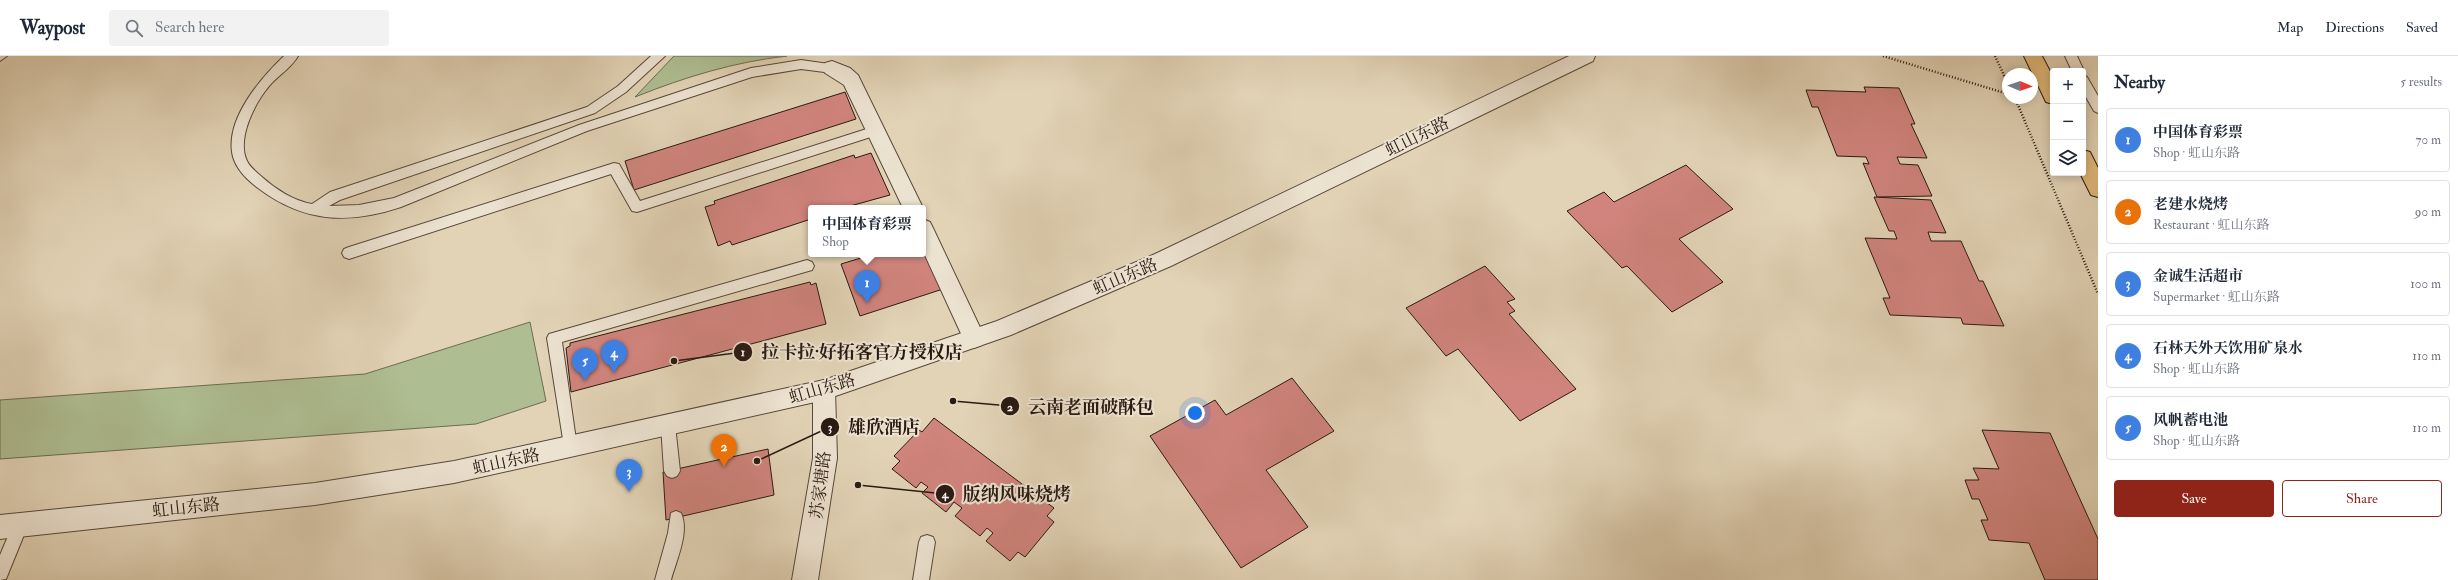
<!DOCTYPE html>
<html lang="en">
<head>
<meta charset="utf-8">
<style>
	body { margin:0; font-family:"IM FELL Double Pica","Noto Serif SC",serif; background:#f2f2f3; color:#1f2937 }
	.controls { position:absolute; right:12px; top:12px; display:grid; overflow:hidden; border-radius:4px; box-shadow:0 2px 10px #0003 }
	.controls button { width:36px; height:36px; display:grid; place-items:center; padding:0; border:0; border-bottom:1px solid #e0e1e3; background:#fff; color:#1f2937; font:20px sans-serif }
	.compass { position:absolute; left:2002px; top:12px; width:36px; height:36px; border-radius:50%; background:#fff; box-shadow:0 2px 10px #0003; rotate:92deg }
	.you { position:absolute; left:1195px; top:357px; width:14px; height:14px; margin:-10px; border:3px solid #fff; border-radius:50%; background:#1a73e8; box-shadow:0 0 0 6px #1a73e833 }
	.badge { display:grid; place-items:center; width:26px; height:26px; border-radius:50%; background:#8f2418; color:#fff; font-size:13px; font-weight:700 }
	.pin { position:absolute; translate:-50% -33px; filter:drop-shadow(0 1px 2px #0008) }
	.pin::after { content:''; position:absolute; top:21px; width:14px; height:12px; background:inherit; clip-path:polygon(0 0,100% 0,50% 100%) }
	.popup { position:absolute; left:808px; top:149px; width:118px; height:52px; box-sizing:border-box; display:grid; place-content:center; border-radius:4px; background:#fff; filter:drop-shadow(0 1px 3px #0005); font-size:13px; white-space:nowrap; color:#747a83 }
	.popup b { font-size:15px; color:#1f2937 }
	.popup::after { content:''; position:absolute; left:50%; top:100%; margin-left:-8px; border:8px solid transparent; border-top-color:#fff }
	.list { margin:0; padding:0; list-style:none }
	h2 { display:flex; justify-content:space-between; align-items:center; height:52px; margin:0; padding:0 16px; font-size:17px }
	h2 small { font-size:13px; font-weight:400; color:#747a83 }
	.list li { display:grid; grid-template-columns:26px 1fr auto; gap:12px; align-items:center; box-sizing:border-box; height:64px; margin:0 8px 8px; padding:0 8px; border:1px solid #e0e1e3; border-radius:4px }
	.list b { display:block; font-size:15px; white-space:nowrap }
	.list p { margin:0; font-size:13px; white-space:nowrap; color:#747a83 }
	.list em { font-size:13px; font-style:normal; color:#747a83 }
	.actions { display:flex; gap:8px; padding:12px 16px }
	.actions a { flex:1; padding:9px 0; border:1px solid #8f2418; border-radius:4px; text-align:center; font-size:14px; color:#8f2418 }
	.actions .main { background:#8f2418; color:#fff }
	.icon { flex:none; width:22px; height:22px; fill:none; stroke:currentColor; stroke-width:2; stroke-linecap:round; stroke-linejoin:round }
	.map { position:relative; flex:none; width:2098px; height:524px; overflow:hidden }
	header { display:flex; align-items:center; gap:24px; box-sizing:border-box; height:56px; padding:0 20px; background:#fff; border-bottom:1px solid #e0e1e3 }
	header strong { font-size:19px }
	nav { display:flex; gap:22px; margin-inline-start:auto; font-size:14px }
	.search { width:280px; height:36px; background:#f2f2f3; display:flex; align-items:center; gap:10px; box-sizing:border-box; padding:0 14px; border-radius:4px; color:#747a83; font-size:15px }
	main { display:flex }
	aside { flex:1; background:#fff }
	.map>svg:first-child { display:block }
	.green { fill:#aebe92; stroke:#6c6c52 }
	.building { fill:#d0847d; stroke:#2a1a12 }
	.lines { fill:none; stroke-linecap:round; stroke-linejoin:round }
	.service-casing { stroke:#58483b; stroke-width:2 }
	.minor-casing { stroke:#58483b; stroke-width:2 }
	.tertiary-casing { stroke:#58483b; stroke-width:2 }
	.primary-casing { stroke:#2a1a12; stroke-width:2 }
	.path { stroke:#2a1a12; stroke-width:2.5; stroke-dasharray:1 2; stroke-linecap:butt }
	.service { fill:#ece2d0; fill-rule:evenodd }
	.minor { fill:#ece2d0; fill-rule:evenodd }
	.tertiary { fill:#ece2d0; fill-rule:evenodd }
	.primary { fill:#e1ba7b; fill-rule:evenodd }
	.labels { text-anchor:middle; stroke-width:4; stroke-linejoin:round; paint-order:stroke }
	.street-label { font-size:17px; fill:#2a1a12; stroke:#ece2d0 }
	.leader { fill:none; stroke:#2a1a12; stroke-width:1.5 }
	.callout-dot { fill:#2a1a12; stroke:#ece2d0; stroke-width:1.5 }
	.mark-label { font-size:12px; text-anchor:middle; font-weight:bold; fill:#fff }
	.callout-label { font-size:18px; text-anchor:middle; font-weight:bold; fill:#2a1a12; stroke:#ece2d0; stroke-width:4; stroke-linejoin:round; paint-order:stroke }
</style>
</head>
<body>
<header>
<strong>Waypost</strong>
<div class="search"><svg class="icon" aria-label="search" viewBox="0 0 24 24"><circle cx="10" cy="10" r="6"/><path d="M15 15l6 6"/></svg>Search here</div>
<nav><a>Map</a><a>Directions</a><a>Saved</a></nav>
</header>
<main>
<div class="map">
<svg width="2098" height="524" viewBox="0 0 2098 524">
	<rect width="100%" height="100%" fill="#e2d3b6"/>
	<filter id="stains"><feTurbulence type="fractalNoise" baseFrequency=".005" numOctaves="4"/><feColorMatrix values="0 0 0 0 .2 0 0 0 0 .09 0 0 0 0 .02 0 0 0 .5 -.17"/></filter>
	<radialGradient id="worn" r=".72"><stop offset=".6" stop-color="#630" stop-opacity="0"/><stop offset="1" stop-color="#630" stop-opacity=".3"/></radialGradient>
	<g class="green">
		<path d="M674,0H787C734,6 685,21 635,41Z"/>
		<path d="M530,266L546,345L476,368L0,403V344L365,318Z"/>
	</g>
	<g class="building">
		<path d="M1864,31L1899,32L1915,68H1911L1927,102L1897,101L1900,108L1918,109L1932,140L1877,141L1863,107L1869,108L1866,101L1837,100L1818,51H1812L1806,34L1866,36Z"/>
		<path d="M845,36L856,63L634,134L625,105Z"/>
		<path d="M871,97L890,139L843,152H811V163L732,189L730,185L718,190L705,151L715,148L714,145L854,99L855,102Z"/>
		<path d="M1686,109L1733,153L1679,183L1723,226L1672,256L1627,210L1622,212L1567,155L1604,136L1614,146Z"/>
		<path d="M1874,141L1931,144L1946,177L1928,176L1931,185H1961L1979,225H1983L2004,270L1963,268L1961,262L1890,259L1883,242H1890L1865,182L1897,183L1894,175H1889Z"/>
		<path d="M923,184L943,233L860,260L841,208L874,198H923Z"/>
		<path d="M1485,210L1515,243L1507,246L1515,255L1509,258L1576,333L1520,365L1458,293L1446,300L1406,252Z"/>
		<path d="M810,226L811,229L816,227L826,268L571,336L566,292L570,290V287Z"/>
		<path d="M1292,322L1334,375L1266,414L1308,471L1241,512L1150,380L1215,344L1226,359Z"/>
		<path d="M934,362L1054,452L1047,460L1054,466L1025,501L1018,496L1010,505L986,485L993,477L987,472L980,480L955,460L962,452L954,446L946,456L922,437L928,431L921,426L916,432L892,413L900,405L894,400L919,374L922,376Z"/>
		<path d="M1982,374L2050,377L2098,483V524H2045L2029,487L1989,484L1981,464H1988L1979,443H1972L1965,424H1979L1973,412L1999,413Z"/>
		<path d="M768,393L774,439L666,464L663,416Z"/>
	</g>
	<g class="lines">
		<g class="service-casing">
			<g id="service">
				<path d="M0,0H7L0,5Z"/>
				<path d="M284,0H298C292,11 279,19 270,29C256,45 236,82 247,105C250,111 256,116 262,121C275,133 294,145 312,148L330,136L587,51L618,30L651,0H665L626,36L595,57L340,144L329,150L359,149L394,142L579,69L751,12L801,4L836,9L838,12L832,17L801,13L752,21L587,75L401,151C347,169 303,166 258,132C246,123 234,111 232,96C227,61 261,22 284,0Z"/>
				<path d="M2065,0H2077L2084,15L2083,17V15H2072Z"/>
				<path d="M2083,19L2087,21L2098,40V57L2094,55L2083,36Z"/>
				<path d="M876,70L880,72L882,75L880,78L637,156L632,155L611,118L349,203L344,201L342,197L344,193L349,191L614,107L619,108L640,145Z"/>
				<path d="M807,204L812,206L814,210L812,214L562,286L577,391L575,396L570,398L565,396L547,282L549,278Z"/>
				<path d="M668,362L673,364L675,369L680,415L677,420L672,422L667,420L664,415L661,369L663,364Z"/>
				<path d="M676,455L681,457C690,476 676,505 671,524H655L668,477L671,457Z"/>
				<path d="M20,462L25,464L28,469L6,523L0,524V499L15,464Z"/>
				<path d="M927,479L933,481L935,486L929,524H913L919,486L921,481Z"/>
			</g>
		</g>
		<g class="minor-casing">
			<g id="minor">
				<path d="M832,5L850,12L858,19L923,152V153L903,152L844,29L825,17L822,12L825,7Z"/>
				<path d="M923,163L930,166L933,172L985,282L982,289L974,292L966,289L963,282L923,195Z"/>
				<path d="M824,324L832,327L835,334L837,402L818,524H792L813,402V334L816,327Z"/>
			</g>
		</g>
		<g class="tertiary-casing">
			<path id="tertiary" d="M1569,0H1595L1593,5L1171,210L1011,279L824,344L454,427L315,449L0,483V459L315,427L454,405L824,324L997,265L1155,198Z"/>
		</g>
		<g class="primary-casing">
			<g id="primary">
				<path d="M2024,0H2042L2053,21V48L2046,46Z"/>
				<path d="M2083,94L2090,96L2098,112V141L2091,139L2080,117H2083Z"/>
			</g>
		</g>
		<g class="path">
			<path d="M1883,0L2008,38"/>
			<path d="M1995,0L2008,28"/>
			<path d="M2015,42L2098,238"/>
		</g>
		<use href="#service" class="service"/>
		<use href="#minor" class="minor"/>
		<use href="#tertiary" class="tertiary"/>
		<use href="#primary" class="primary"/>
	</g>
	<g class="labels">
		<g class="street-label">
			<text transform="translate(1417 80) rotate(-26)" y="6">虹山东路</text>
			<text transform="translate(1125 220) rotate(-23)" y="6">虹山东路</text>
			<text transform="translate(822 332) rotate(-16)" y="6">虹山东路</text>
			<text transform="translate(506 405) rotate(-12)" y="6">虹山东路</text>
			<text transform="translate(820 429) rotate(-83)" y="6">苏家塘路</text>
			<text transform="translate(186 451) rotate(-6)" y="6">虹山东路</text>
		</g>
	</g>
	<path class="leader" d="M674 305L743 296M953 345L1010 350M757 405L830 371M858 429L945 438"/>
	<g class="callout-dot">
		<circle cx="674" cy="305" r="4"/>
		<circle cx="953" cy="345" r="4"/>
		<circle cx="757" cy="405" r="4"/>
		<circle cx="858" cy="429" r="4"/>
		<circle cx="743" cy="296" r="10"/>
		<circle cx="1010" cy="350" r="10"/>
		<circle cx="830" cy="371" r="10"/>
		<circle cx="945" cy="438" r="10"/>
	</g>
	<g class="mark-label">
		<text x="743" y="300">1</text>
		<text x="1010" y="355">2</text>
		<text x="830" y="375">3</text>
		<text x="945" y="442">4</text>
	</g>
	<g class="callout-label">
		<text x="862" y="302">拉卡拉·好拓客官方授权店</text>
		<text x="1091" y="357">云南老面破酥包</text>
		<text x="884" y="377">雄欣酒店</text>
		<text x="1017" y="444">版纳风味烧烤</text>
	</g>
	<rect width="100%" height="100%" filter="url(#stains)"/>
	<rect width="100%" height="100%" fill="url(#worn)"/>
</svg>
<div class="controls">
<button>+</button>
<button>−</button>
<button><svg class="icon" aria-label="layers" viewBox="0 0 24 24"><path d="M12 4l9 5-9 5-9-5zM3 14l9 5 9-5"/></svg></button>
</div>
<svg class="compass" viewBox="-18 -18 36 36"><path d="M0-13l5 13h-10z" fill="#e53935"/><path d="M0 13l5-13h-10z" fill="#747a83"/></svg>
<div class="you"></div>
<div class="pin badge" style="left:867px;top:247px;background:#3f7fe0">1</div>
<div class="popup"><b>中国体育彩票</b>Shop</div>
<div class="pin badge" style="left:724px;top:411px;background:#e8710a">2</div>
<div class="pin badge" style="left:629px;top:436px;background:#3f7fe0">3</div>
<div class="pin badge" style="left:614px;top:317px;background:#3f7fe0">4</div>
<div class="pin badge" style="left:585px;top:325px;background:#3f7fe0">5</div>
</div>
<aside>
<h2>Nearby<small>5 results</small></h2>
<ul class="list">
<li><span class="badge" style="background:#3f7fe0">1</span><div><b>中国体育彩票</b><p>Shop · 虹山东路</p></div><em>70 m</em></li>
<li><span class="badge" style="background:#e8710a">2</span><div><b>老建水烧烤</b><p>Restaurant · 虹山东路</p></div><em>90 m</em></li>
<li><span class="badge" style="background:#3f7fe0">3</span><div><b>金诚生活超市</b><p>Supermarket · 虹山东路</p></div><em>100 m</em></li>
<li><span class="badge" style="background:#3f7fe0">4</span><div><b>石林天外天饮用矿泉水</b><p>Shop · 虹山东路</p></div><em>110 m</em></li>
<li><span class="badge" style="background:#3f7fe0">5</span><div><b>风帆蓄电池</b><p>Shop · 虹山东路</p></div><em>110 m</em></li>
</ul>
<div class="actions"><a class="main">Save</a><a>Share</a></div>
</aside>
</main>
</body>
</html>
